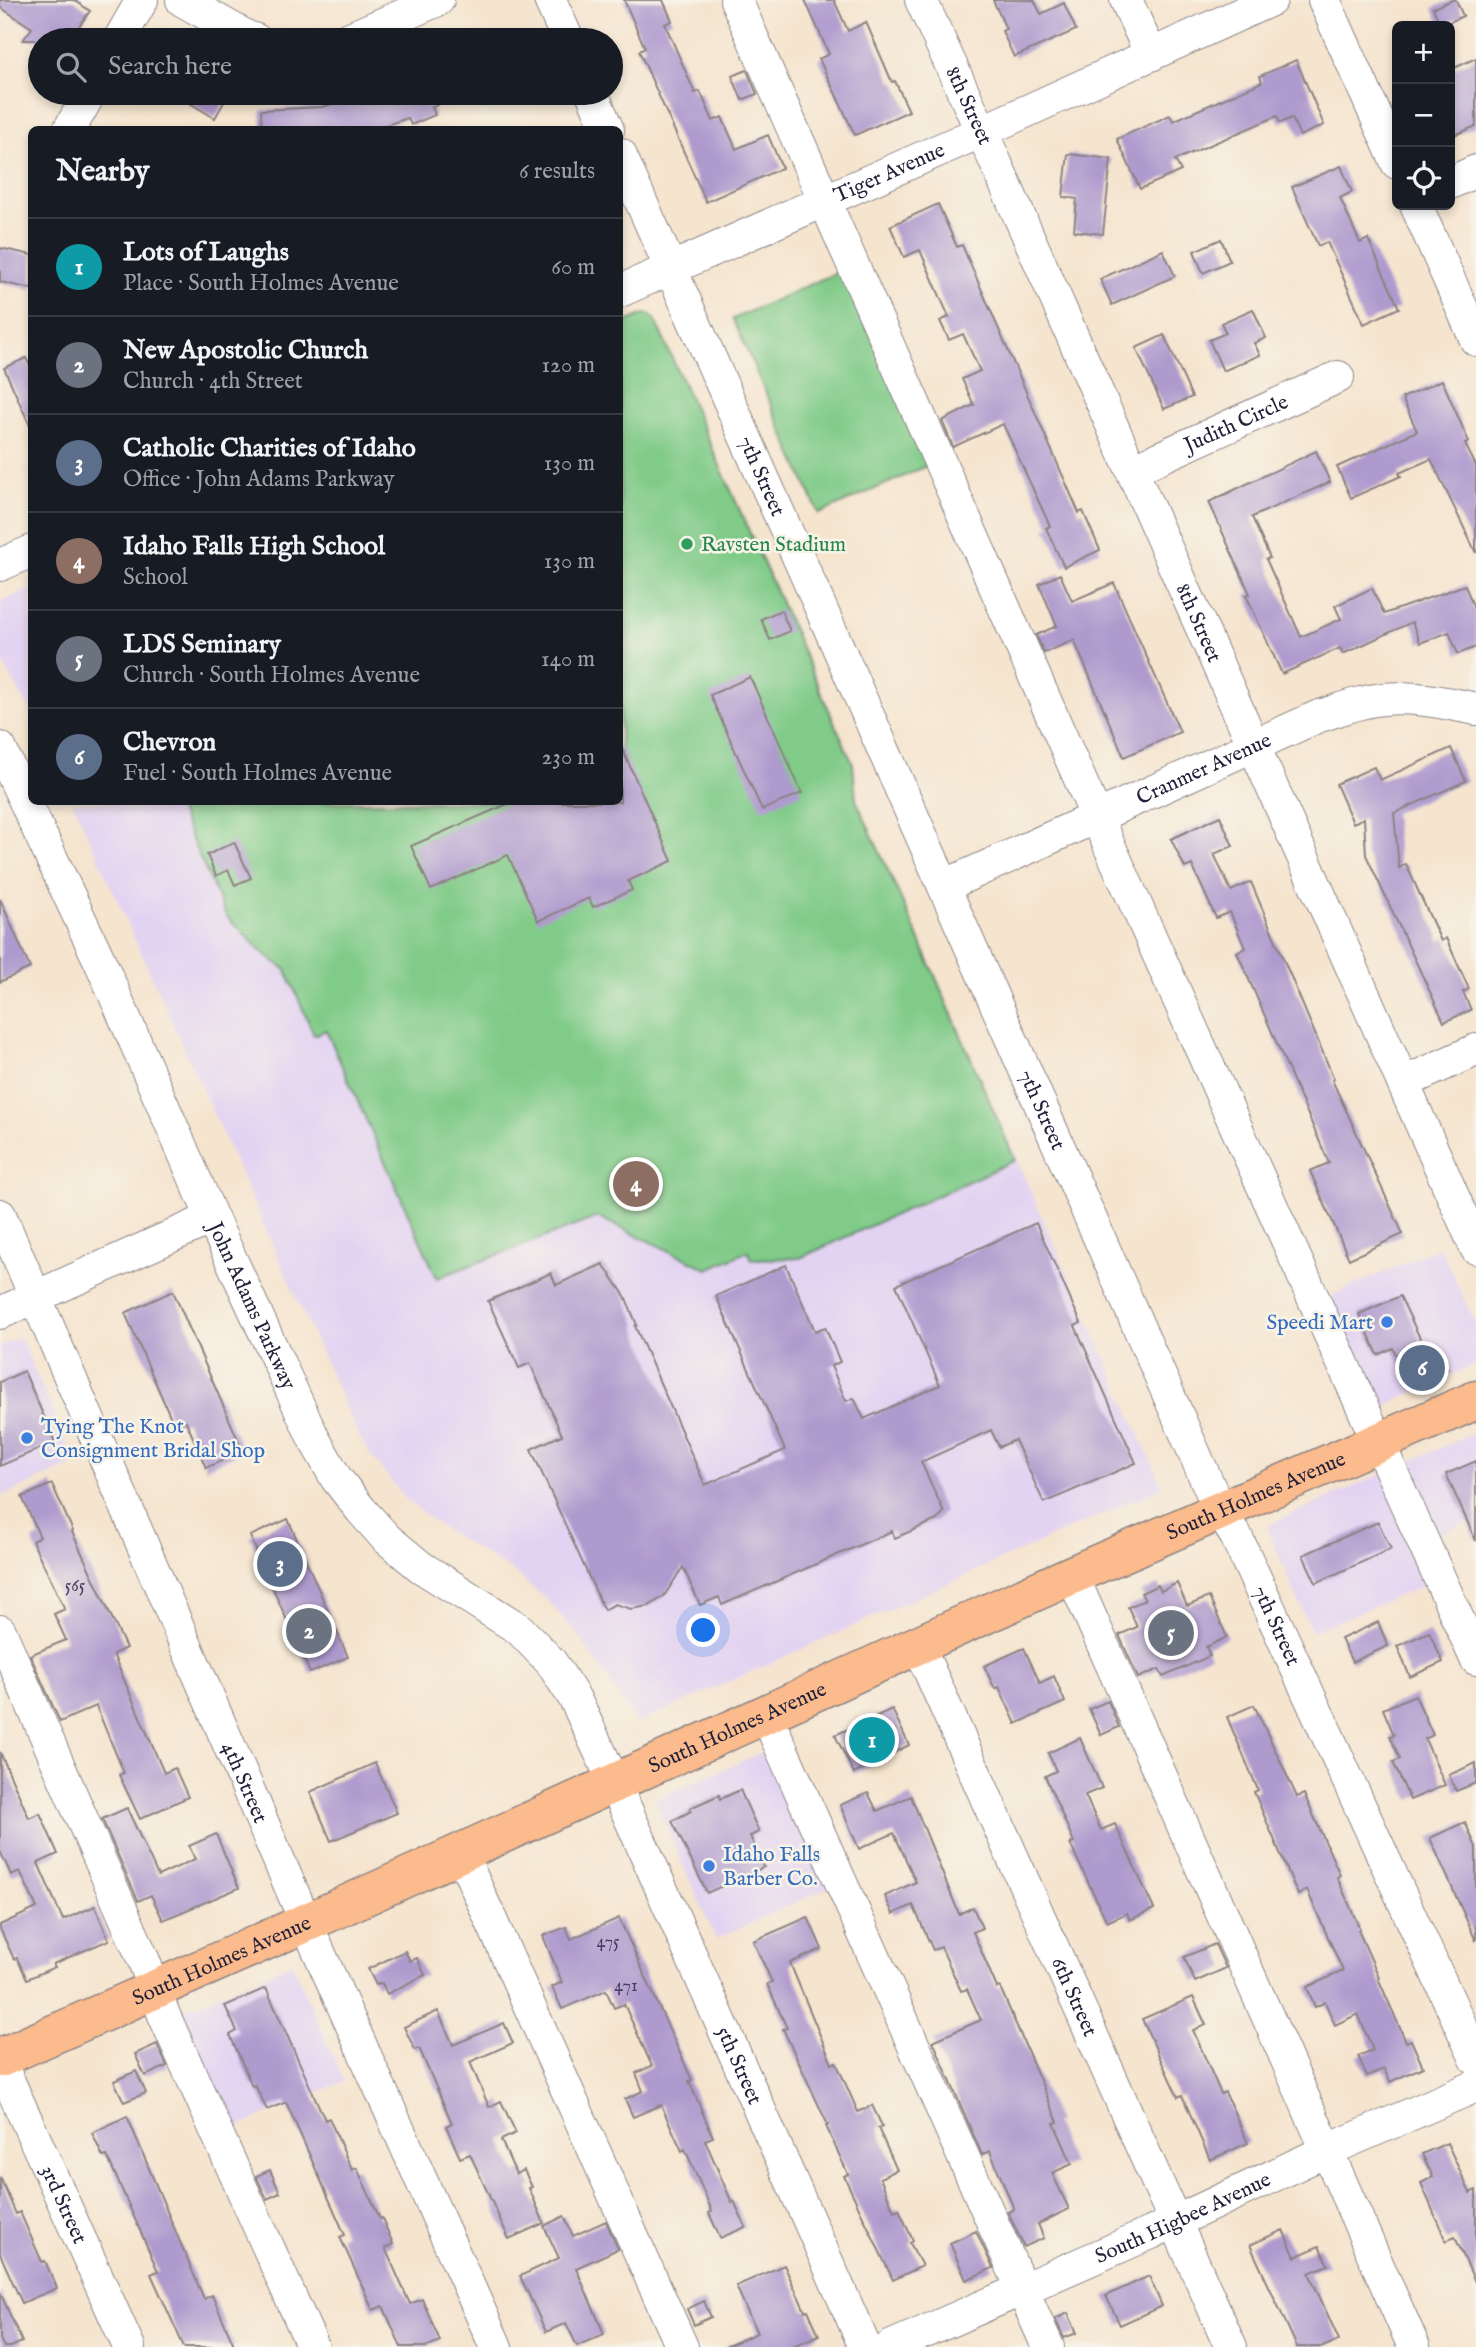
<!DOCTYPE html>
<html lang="en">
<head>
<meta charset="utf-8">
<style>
	body { margin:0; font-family:"IM FELL English",serif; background:#242831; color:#f1f3f6 }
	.controls { position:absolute; right:21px; top:21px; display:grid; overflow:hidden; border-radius:10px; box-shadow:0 4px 10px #0003 }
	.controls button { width:63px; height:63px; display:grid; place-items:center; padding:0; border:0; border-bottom:2px solid #363941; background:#171b24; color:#f1f3f6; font:35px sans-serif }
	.you { position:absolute; left:704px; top:1631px; width:24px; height:24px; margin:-18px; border:5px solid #fff; border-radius:50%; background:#1a73e8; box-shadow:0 0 0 10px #1a73e833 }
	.badge { display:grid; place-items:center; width:46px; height:46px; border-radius:50%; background:#d1495b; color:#fff; font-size:23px; font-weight:700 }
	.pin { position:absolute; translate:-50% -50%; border:4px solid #fff; box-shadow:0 2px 7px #0006 }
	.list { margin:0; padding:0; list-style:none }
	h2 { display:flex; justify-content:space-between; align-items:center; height:91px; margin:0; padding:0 28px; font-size:30px }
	h2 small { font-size:23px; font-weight:400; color:#9ea1a6 }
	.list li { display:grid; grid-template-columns:46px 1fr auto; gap:21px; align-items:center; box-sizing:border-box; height:98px; padding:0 28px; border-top:2px solid #363941 }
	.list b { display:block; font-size:26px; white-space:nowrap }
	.list p { margin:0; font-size:23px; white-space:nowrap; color:#9ea1a6 }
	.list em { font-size:23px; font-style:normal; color:#9ea1a6 }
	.icon { flex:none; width:38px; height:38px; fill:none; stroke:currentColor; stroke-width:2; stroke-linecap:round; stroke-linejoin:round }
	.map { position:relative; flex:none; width:1476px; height:2347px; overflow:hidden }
	.search { position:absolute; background:#171b24; box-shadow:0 4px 10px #0003; left:28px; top:28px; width:595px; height:77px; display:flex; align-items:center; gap:18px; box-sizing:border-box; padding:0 24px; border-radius:38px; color:#9ea1a6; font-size:26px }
	.panel { position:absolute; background:#171b24; box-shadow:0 4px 10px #0003; left:28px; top:126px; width:595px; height:679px; border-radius:10px }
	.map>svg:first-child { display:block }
	.built { fill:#e3d3f2 }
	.green { fill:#80cb88; stroke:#517662; stroke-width:2 }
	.building { fill:#af9ace }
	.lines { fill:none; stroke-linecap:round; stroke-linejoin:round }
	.minor-casing { stroke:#8c8384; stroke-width:34 }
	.major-casing { stroke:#8c8384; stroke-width:41 }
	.minor { stroke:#fff; stroke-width:32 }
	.major { stroke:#fbbb8c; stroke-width:38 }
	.leisure-dot { fill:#2e9e5b; stroke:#f7f3e8; stroke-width:2.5 }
	.shop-dot { fill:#3f7fe0; stroke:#f7f3e8; stroke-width:2.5 }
	.labels { text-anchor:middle; stroke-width:5; stroke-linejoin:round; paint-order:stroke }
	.number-label { font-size:18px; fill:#454060 }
	.street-label { font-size:21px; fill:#22223b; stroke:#f7f3e8 }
	.leisure-label { font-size:21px; fill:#27864d; stroke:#f7f3e8; text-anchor:start }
	.shop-label { font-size:21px; fill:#366cbe; stroke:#f7f3e8; text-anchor:start }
</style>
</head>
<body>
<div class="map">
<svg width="1476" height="2347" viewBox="0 0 1476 2347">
	<rect width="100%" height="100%" fill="#f7f3e8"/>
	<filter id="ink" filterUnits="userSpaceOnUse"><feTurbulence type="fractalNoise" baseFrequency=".0143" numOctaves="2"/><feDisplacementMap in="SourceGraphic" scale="14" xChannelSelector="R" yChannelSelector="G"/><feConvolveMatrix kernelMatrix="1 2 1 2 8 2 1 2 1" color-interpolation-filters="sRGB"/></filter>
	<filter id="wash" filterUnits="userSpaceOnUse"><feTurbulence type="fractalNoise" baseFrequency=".00686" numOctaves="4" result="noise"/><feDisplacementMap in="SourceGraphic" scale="28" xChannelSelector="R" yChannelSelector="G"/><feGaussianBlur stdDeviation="1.57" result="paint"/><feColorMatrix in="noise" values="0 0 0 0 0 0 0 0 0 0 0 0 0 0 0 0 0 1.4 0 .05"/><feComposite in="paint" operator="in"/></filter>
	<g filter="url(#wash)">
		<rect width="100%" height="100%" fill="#f5e4ce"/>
		<g class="built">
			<path d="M644,314H649L654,318L853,764L856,800L1163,1487L637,1723L580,1638L547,1600L511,1570L445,1530L421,1512L403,1496L369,1453L358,1435L73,802H620V325Z"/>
			<path d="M31,588V713L0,657V602Z"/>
			<path d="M1440,1247L1476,1325V1364L1373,1411L1321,1300Z"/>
			<path d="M20,1337L75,1464L0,1497V1346Z"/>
			<path d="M1476,1432V1518L1431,1538L1398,1467Z"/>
			<path d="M1384,1473L1432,1582L1312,1632L1268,1531L1270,1524Z"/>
			<path d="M774,1747L836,1884L716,1939L654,1800Z"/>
			<path d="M292,1963L344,2081L225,2133L173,2015Z"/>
		</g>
		<g class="green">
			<path d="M842,270L929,465L819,514L733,319Z"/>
			<path d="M644,314H649L654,318L853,764L856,800L916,932L1015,1160L800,1258L752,1259L748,1251L708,1269L598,1217L437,1278L326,1030L314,1035L286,970L262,952L226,916L175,802H620V325Z"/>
		</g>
		<g id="blocks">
			<g class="building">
				<path d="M0,0H74L90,11L69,40H23L32,28L0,7Z"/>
				<path d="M624,0H663L672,21L665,24L695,93L700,91L713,121L722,117L736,149L768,135L782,168L706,202L639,51L645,48Z"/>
				<path d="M805,0H834L848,31L866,22L892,82L895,81L909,111L855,135L819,59L829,54Z"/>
				<path d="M993,0H1034L1041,14L1064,3L1076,30L1014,57L1002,31L1006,29Z"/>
				<path d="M1452,0H1456L1463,16L1441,26L1433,8Z"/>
				<path d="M1476,58V126L1450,137V70Z"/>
				<path d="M1296,60L1324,125L1300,136L1292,118L1280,123L1277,116L1175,160L1181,171L1140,189L1117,139L1170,115L1173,121L1262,82L1260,76Z"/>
				<path d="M747,70L757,94L742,100L732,76Z"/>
				<path d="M173,93H229L215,118Z"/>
				<path d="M368,93H463L432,107L435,115L411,125L408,118L370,130H262L261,110L322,107Z"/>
				<path d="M1068,154L1111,159L1103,234L1074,231L1077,199L1063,197Z"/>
				<path d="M1341,166L1352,192L1340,198L1360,243L1368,239L1399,308L1364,324L1327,242L1318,246L1292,187Z"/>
				<path d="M938,204L957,247L962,245L1079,513L1083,511L1100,550L1064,567L1046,528L1050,526L1003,424L953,447L942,421L974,405L962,379L980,371L963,334L949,340L940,321L949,317L920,250L904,257L890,226Z"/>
				<path d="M1221,239L1230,261L1203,273L1194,251Z"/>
				<path d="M0,248L32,255V289L0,282Z"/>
				<path d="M1163,250L1175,276L1112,305L1100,279Z"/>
				<path d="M1253,309L1266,338L1254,343L1260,355L1223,371L1209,340L1226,333L1221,323Z"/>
				<path d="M1164,335L1192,397L1164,409L1136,348Z"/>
				<path d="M26,358L32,370V430L4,368Z"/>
				<path d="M1442,380L1469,442L1465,444L1476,466V553L1431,459L1399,473L1401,476L1351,498L1337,467L1417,431L1402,398Z"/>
				<path d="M1316,451L1330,482L1252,517L1270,558L1266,559L1301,637L1341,619L1335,606L1372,588L1384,614L1465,585L1476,614V647L1458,654L1449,632L1420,643L1412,622L1343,654L1340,648L1282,674L1246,595L1250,594L1209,502Z"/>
				<path d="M1060,574L1072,601L1114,583L1180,732L1124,757L1074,640L1044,653L1036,635L1057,626L1039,584Z"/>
				<path d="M781,610L790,631L770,640L761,619Z"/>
				<path d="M750,677L802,793L762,810L710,695Z"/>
				<path d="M620,744L672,861L628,881L632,890L593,907L589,898L538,921L508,855L431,890L411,846L512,802H620Z"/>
				<path d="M1451,748L1466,781L1394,813L1399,868L1406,864L1441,941L1446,938L1469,989L1463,992L1471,1010L1444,1022L1366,855L1364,818L1353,823L1336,784L1374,767L1380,780Z"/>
				<path d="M1220,816L1233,846L1214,854L1231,891L1251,882L1334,1079L1332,1080L1403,1234L1349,1259L1310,1171L1329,1163L1237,952L1245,948L1230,912L1216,918L1192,865L1185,868L1171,839Z"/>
				<path d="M234,842L251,878L235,885L228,870L216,876L207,855Z"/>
				<path d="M0,899L30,968L0,982Z"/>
				<path d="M1036,1223L1081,1323L1075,1326L1136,1463L1044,1503L1015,1440L999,1447L991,1430L921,1462L944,1512L937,1520L895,1538L892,1531L722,1605L719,1597L700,1605L683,1567L664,1596L649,1606L631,1609L615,1604L604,1610L531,1449L562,1435L530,1363L519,1368L488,1301L551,1273L556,1285L603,1264L625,1296L637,1325L635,1326L705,1485L785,1450L716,1296L786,1265L815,1331L825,1327L840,1362L831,1366L846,1401L854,1398L864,1419L940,1385L896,1285Z"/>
				<path d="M173,1291L243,1451L206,1468L186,1421L174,1425L125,1313Z"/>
				<path d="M1400,1296L1426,1351L1437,1346L1448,1369L1410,1386L1393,1348L1378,1355L1359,1314Z"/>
				<path d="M24,1371L55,1442L0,1466V1382Z"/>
				<path d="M1476,1461V1541L1446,1474Z"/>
				<path d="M52,1484L73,1531L72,1532L126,1648L113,1654L164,1773L175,1768L188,1797L140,1819L119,1775L124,1773L96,1706L60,1722L30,1655L66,1640L54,1614L65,1609L32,1541L40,1537L22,1497Z"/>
				<path d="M288,1519L348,1657L310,1673L250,1536Z"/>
				<path d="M1378,1522L1391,1549L1316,1583L1303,1555Z"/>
				<path d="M1177,1583L1187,1606L1209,1597L1227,1637L1206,1647L1210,1656L1163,1677L1159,1669L1138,1678L1119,1635L1137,1627L1128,1607L1145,1600L1141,1593L1158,1585L1161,1591Z"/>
				<path d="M1378,1622L1388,1646L1352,1662L1341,1639Z"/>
				<path d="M1429,1632L1443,1662L1410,1677L1397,1646Z"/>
				<path d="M1024,1648L1040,1683L1054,1676L1065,1702L1016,1724L999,1687L995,1689L984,1666Z"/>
				<path d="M1415,1695L1433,1735L1425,1739L1445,1785L1410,1800L1393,1762L1400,1759L1390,1736L1394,1735L1383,1709Z"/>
				<path d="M1108,1701L1119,1727L1101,1735L1089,1709Z"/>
				<path d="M1254,1705L1297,1797L1304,1794L1340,1875L1337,1877L1360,1929L1358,1930L1379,1977L1378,1978L1406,2042L1411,2040L1423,2067L1390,2082L1384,2069L1367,2076L1358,2056L1373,2050L1358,2014L1335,2025L1325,2002L1315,2007L1307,1987L1343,1971L1307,1890L1298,1895L1254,1792L1258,1790L1227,1717Z"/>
				<path d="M892,1709L909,1745L854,1774L835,1735Z"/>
				<path d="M1080,1738L1102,1788L1085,1795L1101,1830L1115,1824L1154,1909L1130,1920L1127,1913L1107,1922L1070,1844L1074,1842L1045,1776L1056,1771L1048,1753Z"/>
				<path d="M0,1752L29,1818L40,1813L58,1854L38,1863L63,1920L95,1906L109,1940L53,1964L55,1967L27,1979L17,1958L14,1959L0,1929V1925L37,1908L20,1871L11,1875L0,1851Z"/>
				<path d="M375,1763L397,1813L331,1841L310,1792Z"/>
				<path d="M1476,1763V1783L1456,1791L1449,1775Z"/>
				<path d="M740,1790L759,1832L750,1836L764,1867L707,1893L672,1821L691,1811L690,1808L719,1795L720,1799Z"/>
				<path d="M868,1793L877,1811L911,1796L959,1914L973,1907L982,1928L973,1932L997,1988L1000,1987L1058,2122L1054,2123L1072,2164L1052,2173L1069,2209L1038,2224L1044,2238L1024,2247L1008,2212L1014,2209L990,2151L982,2155L933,2041L981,2020L967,1989L961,1991L941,1947L933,1950L913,1905L893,1914L885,1896L916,1882L894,1833L859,1849L840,1805Z"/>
				<path d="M127,1808L158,1876L195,1859L189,1846L216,1834L239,1888L163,1920L151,1895L138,1901L102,1819Z"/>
				<path d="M1465,1822L1476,1847V1941L1430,1838Z"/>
				<path d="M808,1917L822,1949L790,1963L832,2064L836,2062L858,2112L872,2105L882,2126L878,2128L897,2170L880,2178L894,2211L899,2209L913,2241L910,2243L922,2266L893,2280L844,2176L848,2174L826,2126L828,2125L783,2029L787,2028L767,1984L772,1982L753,1941Z"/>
				<path d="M619,1918L692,2080L689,2081L713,2137L705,2140L732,2203L734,2201L746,2227L720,2238L709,2213L712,2211L685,2149L682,2151L661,2105L633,2117L625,2099L643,2091L636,2073L652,2066L624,2004L614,2008L606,1990L562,2009L552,1987L562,1982L543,1936L566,1927L571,1939Z"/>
				<path d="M1215,1944L1226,1968L1195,1982L1184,1957Z"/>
				<path d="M405,1951L410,1961L417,1958L425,1975L387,1994L382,1983L376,1985L368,1969Z"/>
				<path d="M266,1988L325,2120L329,2118L352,2170L357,2168L380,2219L382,2218L393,2244L385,2248L410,2304L422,2299L440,2341L426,2347H401L383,2306L373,2310L340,2237L345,2235L286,2102L267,2110L255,2085L252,2086L230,2035L237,2031L225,2006Z"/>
				<path d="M1193,1997L1206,2025L1193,2030L1221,2094L1225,2092L1248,2143L1210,2160L1182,2095L1178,2097L1142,2019Z"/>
				<path d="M438,2011L453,2045L504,2023L513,2043L470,2062L489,2107L501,2101L516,2133L501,2140L516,2174L524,2170L532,2187L529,2188L544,2223L509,2239L470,2154L460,2158L446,2126L452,2123L419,2048L415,2050L404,2027Z"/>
				<path d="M157,2044L167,2066L145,2076L135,2054Z"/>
				<path d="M136,2071L146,2093L124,2102L114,2081Z"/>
				<path d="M127,2116L204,2299L212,2295L235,2347H184L151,2274L158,2271L107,2156L103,2157L92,2133Z"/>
				<path d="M1447,2143L1470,2193L1476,2190V2284L1455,2237L1446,2241L1421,2183L1433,2177L1422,2154Z"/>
				<path d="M270,2170L280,2193L267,2199L256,2176Z"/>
				<path d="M0,2177L16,2214L20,2212L42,2262L45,2261L57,2288L22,2303L0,2254Z"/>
				<path d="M564,2216L573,2236L606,2221L618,2249L576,2268L604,2334L577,2346L566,2323L546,2332L520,2276L559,2258L544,2226Z"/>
				<path d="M1283,2230L1295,2257L1319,2246L1328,2265L1309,2273L1339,2340L1323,2347H1297L1250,2245Z"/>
				<path d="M976,2231L993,2268L966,2280L950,2243Z"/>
				<path d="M784,2265L805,2311L808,2310L819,2335L791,2347H725L757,2333L736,2286Z"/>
				<path d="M1149,2276L1162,2306L1120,2325L1106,2296Z"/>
				<path d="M0,2292L22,2342L11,2347H4L0,2339Z"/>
				<path d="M704,2301L711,2317L694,2325L687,2309Z"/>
				<path d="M1068,2313L1077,2333L1064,2338L1055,2319Z"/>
			</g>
		</g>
	</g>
	<g filter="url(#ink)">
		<use href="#blocks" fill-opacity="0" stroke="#8c8384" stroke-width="2"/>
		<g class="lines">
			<g class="minor-casing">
				<g id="minor">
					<path d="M182,0L247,37L256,40"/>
					<path d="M550,0L568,40"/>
					<path d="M736,0L1109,845L1476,1659"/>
					<path id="s1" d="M921,0L991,152L1476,1248"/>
					<path d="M1126,0L1151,55"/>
					<path d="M1324,0L1397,163"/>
					<path d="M119,40L142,0"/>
					<path d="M345,40L438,0"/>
					<path d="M592,93L608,130"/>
					<path d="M69,130L90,93"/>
					<path id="s2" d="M620,154L1220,1511L1236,1536L1476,2059"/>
					<path d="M1450,183L1476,171"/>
					<path d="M1416,205L1476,340"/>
					<path id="s3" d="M620,291L1005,121L1271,0"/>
					<path id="s4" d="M1132,470L1338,377"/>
					<path d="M0,565L32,551"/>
					<path id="s5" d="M0,748L103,968L212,1218L314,1439L336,1478L361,1510L386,1538L421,1567L519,1629L551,1662L575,1699L614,1782L865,2347"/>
					<path id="s6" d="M944,886L1319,716C1333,712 1347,706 1361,703C1400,693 1438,701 1476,709"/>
					<path d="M1403,1083L1476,1050"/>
					<path id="s7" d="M0,1215L306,1923L496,2347"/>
					<path d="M0,1313L212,1218"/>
					<path d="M1072,1575L1414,2347"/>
					<path d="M0,1631L144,1961L164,2015L313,2347"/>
					<path id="s8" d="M918,1645L1231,2347"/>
					<path d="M766,1714L1048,2347"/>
					<path d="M461,1853L682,2347"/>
					<path id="s9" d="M0,2062L129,2347"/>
					<path id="s10" d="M890,2347L1151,2233L1326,2151L1476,2086"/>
				</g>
			</g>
			<g class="major-casing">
				<g id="major">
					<path id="s11" d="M0,2058L328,1913L1072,1575L1476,1400"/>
				</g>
			</g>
			<use href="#minor" class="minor"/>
			<use href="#major" class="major"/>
		</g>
	</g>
	<circle class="leisure-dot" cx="687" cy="544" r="7"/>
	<g class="shop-dot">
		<circle cx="1387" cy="1322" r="7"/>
		<circle cx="27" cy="1438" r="7"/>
		<circle cx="709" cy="1866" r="7"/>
	</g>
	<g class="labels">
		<g class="number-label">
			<text x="75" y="1591">565</text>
			<text x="608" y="1947">475</text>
			<text x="626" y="1991">471</text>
		</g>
		<g class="street-label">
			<text dy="7" stroke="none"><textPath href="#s1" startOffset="116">8th Street</textPath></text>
			<text dy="7" stroke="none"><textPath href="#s3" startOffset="294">Tiger Avenue</textPath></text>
			<text dy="7" stroke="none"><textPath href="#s4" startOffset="114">Judith Circle</textPath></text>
			<text dy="7" stroke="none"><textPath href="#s2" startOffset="352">7th Street</textPath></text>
			<text dy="7" stroke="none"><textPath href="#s1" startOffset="682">8th Street</textPath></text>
			<text dy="7" stroke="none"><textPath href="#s6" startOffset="285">Cranmer Avenue</textPath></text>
			<text dy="7" stroke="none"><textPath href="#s2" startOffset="1045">7th Street</textPath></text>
			<text dy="7" stroke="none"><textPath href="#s5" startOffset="612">John Adams Parkway</textPath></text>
			<text dy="7" stroke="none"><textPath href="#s11" startOffset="1376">South Holmes Avenue</textPath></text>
			<text dy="7" stroke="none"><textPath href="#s2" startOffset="1612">7th Street</textPath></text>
			<text dy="7" stroke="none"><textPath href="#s11" startOffset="808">South Holmes Avenue</textPath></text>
			<text dy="7" stroke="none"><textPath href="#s7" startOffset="618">4th Street</textPath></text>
			<text dy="7" stroke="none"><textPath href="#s11" startOffset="242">South Holmes Avenue</textPath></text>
			<text dy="7" stroke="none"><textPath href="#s8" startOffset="385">6th Street</textPath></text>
			<text dy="7" stroke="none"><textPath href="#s5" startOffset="1535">5th Street</textPath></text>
			<text dy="7" stroke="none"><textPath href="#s9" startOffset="156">3rd Street</textPath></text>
			<text dy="7" stroke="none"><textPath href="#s10" startOffset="320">South Higbee Avenue</textPath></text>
		</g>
		<g class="leisure-label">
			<text x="701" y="551">Ravsten Stadium</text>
		</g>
		<g class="shop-label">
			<text x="1373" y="1329" text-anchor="end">Speedi Mart</text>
			<text x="41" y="1433">Tying The Knot<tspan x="41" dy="24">Consignment Bridal Shop</tspan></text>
			<text x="723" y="1861">Idaho Falls<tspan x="723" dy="24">Barber Co.</tspan></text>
		</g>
	</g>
</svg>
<div class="controls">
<button>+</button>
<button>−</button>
<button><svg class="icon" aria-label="locate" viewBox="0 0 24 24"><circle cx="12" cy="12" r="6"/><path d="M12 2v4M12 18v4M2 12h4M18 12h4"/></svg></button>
</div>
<div class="you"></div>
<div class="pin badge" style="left:872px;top:1740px;background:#0f9aa8">1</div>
<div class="pin badge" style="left:309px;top:1631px;background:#6b7280">2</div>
<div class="pin badge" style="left:280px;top:1564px;background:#5c6f8a">3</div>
<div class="pin badge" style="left:636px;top:1184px;background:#8d6e63">4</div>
<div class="pin badge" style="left:1171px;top:1633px;background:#6b7280">5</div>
<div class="pin badge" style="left:1422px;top:1368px;background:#5c6f8a">6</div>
<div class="search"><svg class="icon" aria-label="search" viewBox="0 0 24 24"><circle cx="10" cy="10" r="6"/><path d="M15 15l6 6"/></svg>Search here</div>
<section class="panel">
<h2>Nearby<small>6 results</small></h2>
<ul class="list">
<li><span class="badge" style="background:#0f9aa8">1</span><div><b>Lots of Laughs</b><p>Place · South Holmes Avenue</p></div><em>60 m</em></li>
<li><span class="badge" style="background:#6b7280">2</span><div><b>New Apostolic Church</b><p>Church · 4th Street</p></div><em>120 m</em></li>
<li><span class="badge" style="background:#5c6f8a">3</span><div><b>Catholic Charities of Idaho</b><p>Office · John Adams Parkway</p></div><em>130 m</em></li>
<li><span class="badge" style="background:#8d6e63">4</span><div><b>Idaho Falls High School</b><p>School</p></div><em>130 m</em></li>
<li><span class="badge" style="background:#6b7280">5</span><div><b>LDS Seminary</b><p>Church · South Holmes Avenue</p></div><em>140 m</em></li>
<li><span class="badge" style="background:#5c6f8a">6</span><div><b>Chevron</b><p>Fuel · South Holmes Avenue</p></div><em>230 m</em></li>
</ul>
</section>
</div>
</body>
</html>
